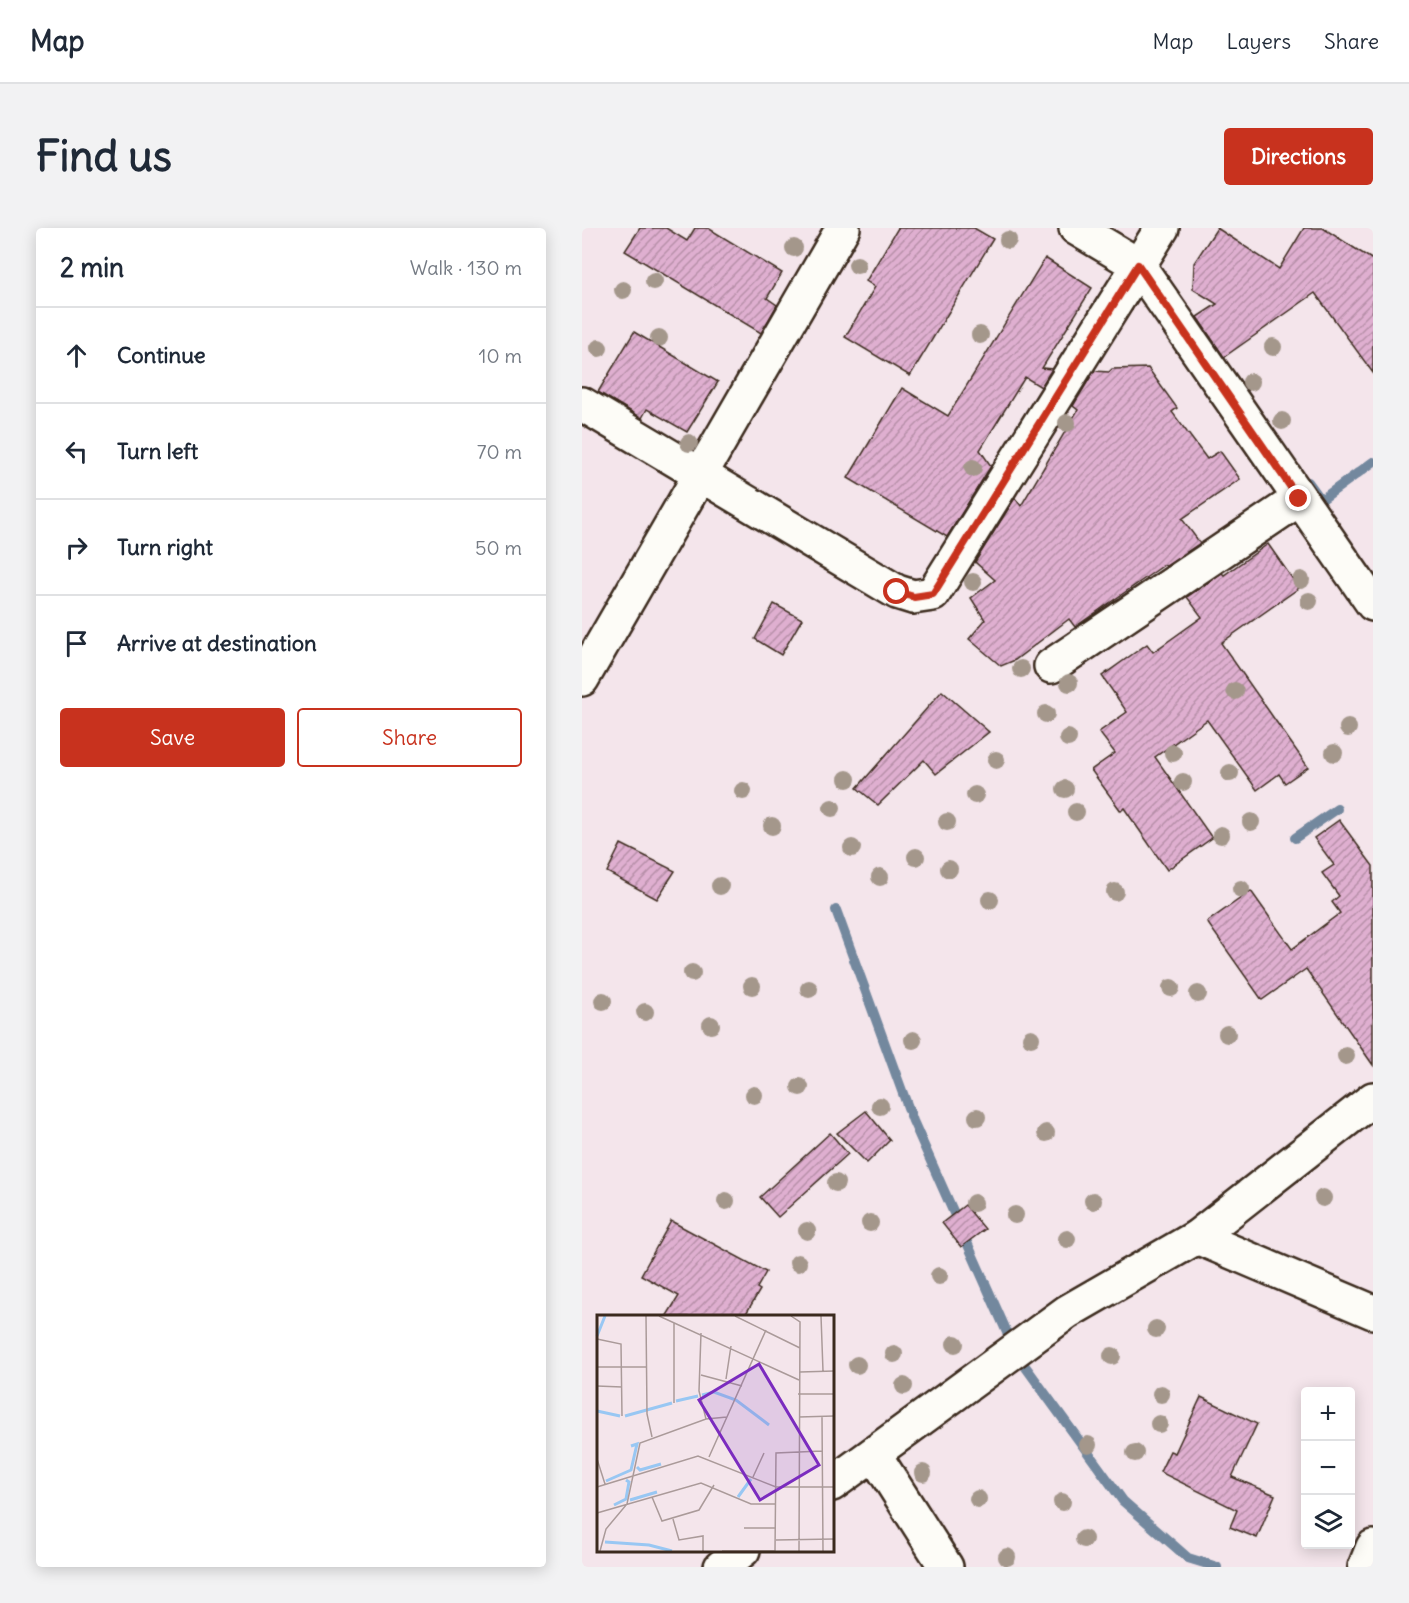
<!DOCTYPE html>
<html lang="en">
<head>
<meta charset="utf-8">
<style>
	body { margin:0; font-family:Delius,sans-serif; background:#f2f2f3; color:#1f2937 }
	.controls { position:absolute; right:18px; bottom:18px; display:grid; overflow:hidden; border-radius:6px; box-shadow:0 3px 15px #0003 }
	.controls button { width:54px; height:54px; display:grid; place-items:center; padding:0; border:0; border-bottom:2px solid #e0e1e3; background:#fff; color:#1f2937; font:30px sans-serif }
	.stop { position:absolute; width:18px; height:18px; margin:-14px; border:4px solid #c8321e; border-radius:50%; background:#fff }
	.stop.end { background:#c8321e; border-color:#fff; box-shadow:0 2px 6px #0008 }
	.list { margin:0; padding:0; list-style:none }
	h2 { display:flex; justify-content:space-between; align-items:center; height:78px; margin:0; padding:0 24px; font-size:26px }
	h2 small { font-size:20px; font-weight:400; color:#747a83 }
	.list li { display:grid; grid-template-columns:39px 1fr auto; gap:18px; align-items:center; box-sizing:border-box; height:96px; padding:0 24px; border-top:2px solid #e0e1e3 }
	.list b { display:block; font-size:22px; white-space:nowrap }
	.list em { font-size:20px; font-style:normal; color:#747a83 }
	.actions { display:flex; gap:12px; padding:18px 24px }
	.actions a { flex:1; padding:14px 0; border:2px solid #c8321e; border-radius:6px; text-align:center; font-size:21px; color:#c8321e }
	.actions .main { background:#c8321e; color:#fff }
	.icon { flex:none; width:33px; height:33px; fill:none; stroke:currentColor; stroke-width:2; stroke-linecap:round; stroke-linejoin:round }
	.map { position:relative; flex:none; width:791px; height:1339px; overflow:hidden; border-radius:6px }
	header { display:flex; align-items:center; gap:36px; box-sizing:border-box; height:84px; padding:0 30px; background:#fff; border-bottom:2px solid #e0e1e3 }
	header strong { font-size:28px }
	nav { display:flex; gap:33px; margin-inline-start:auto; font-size:21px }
	.intro { display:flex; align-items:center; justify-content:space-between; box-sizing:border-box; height:144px; padding:0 36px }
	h1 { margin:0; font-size:42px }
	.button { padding:15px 27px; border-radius:6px; background:#c8321e; color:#fff; font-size:21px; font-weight:700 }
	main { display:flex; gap:36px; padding:0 36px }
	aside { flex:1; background:#fff; border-radius:6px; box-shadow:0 3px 15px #0003 }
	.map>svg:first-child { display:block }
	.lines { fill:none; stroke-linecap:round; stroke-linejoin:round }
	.stream { stroke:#73889e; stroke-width:10 }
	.building { fill:url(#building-hatch); stroke:#3b2a1e; stroke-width:1.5 }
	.minor-casing { stroke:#3b2a1e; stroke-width:38 }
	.secondary-casing { stroke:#3b2a1e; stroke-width:38 }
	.minor { stroke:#fdfcf7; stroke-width:33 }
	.secondary { stroke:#fdfcf7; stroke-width:33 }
	.tree { fill:#a4978b }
	.route { stroke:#c8321e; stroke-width:8 }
	.inset-river { fill:none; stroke:#98c7f3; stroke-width:3 }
	.inset-road { fill:none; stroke:#aa9a99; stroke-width:1.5 }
	.view { fill:#7b2cbf; fill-opacity:0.15; stroke:#7b2cbf; stroke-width:3 }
	.inset-edge { fill:none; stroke:#3b2a1e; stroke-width:3 }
</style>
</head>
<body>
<header>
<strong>Map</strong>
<nav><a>Map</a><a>Layers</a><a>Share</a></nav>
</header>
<div class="intro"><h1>Find us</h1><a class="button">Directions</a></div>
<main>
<aside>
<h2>2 min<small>Walk · 130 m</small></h2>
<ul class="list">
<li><svg class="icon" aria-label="ahead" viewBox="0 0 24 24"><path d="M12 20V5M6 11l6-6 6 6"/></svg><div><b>Continue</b></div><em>10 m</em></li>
<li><svg class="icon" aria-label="left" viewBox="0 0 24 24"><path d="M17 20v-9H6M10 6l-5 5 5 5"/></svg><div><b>Turn left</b></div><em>70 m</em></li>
<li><svg class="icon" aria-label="right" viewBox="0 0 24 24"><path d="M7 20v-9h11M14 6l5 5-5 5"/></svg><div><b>Turn right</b></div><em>50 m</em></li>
<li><svg class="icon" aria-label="arrive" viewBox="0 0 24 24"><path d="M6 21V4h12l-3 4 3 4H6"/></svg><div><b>Arrive at destination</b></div></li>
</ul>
<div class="actions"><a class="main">Save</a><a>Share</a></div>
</aside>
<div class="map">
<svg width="791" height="1339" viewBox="0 0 791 1339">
	<defs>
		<pattern id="building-hatch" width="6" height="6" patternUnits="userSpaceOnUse" patternTransform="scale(1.5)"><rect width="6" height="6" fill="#dfafd0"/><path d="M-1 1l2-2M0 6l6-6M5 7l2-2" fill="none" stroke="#b68fa8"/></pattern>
	</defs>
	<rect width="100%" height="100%" fill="#f4e5eb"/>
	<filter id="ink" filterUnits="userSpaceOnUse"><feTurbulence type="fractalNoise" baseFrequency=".0167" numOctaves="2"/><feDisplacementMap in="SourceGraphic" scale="12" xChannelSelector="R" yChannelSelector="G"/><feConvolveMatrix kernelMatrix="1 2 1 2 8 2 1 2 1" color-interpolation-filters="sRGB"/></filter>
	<g filter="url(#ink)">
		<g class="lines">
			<g class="stream">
				<path d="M726,254L739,272L791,234"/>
				<path d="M713,610L755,581"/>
				<path d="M254,682L331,893L435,1127L541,1273L606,1330L635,1339"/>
			</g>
		</g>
		<g class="building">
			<path d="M58,0H84L105,13L113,0H126L200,45L185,70L195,77L179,105L43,23Z"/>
			<path d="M316,0H392L411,11L328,148L263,109L293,59L284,53Z"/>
			<path d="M635,0L697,41L722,0H741L791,32V145L733,65L642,129L615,89L635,76L611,61L612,35Z"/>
			<path d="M463,30L510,60L460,140L470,141L459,159L443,149L398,222L409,238L365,309L266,250L320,160L366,188Z"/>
			<path d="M52,104L136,154L105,204L65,181L60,190L16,164Z"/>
			<path d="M566,140L595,180L590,184L625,231L638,223L658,251L600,291L618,315L584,338L582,337L493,399L487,391L433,432L419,438L387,411L403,392L389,370L413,352L393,334L433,270L439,278L496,182L491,178L512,143L527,144L530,141Z"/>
			<path d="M686,316L717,360L639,415L726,539L703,555L697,546L675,562L625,492L573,529L630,610L585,642L542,580L539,583L509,542L533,525L517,504L545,484L520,448L565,416L571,424L620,389L605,369L640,345L642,347Z"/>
			<path d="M192,376L220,391L199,427L173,411Z"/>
			<path d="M360,463L407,504L354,546L342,532L296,577L275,560Z"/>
			<path d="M757,592L791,638V837L724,741L680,772L625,694L669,663L710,721L758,685L750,674L757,668L740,645L752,637L732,610Z"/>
			<path d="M39,616L93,643L75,671L25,644Z"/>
			<path d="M284,883L308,912L285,935L255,905Z"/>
			<path d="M248,905L266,926L196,989L178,969Z"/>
			<path d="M383,977L403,1001L379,1019L360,995Z"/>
			<path d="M89,993L184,1044L175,1060L178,1062L162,1089H84L97,1068L59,1047Z"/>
			<path d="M619,1169L675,1196L650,1249L693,1267L675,1310L648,1299L655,1282L578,1244L588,1223L593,1225Z"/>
		</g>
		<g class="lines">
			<g class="minor-casing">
				<g id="minor">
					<path d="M0,176L315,364L331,369L351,366L580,0"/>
					<path d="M469,438L717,271"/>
					<path d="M0,451L261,0"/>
					<path d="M615,1009L791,1084"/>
					<path d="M292,1226L364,1339"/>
					<path d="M250,1256L485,1084L615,1009L791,871"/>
					<path d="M139,1339L161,1322"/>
					<path d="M783,1339L791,1319"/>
				</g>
			</g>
			<g class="secondary-casing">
				<path id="secondary" d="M494,0L556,37L791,376"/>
			</g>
			<use href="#minor" class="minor"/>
			<use href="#secondary" class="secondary"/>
		</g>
		<g class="tree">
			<circle cx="426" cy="12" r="9"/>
			<circle cx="212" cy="20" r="9"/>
			<circle cx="275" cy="37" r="9"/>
			<circle cx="72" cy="53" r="9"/>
			<circle cx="41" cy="62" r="9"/>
			<circle cx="398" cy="107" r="9"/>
			<circle cx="77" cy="110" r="9"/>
			<circle cx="691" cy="119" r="9"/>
			<circle cx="17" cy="120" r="9"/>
			<circle cx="669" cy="154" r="9"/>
			<circle cx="700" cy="193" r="9"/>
			<circle cx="485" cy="195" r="9"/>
			<circle cx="107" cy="215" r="9"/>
			<circle cx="391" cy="240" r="9"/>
			<circle cx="719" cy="352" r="9"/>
			<circle cx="391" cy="354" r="9"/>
			<circle cx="727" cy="373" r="9"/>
			<circle cx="439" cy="441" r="9"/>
			<circle cx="487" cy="455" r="9"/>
			<circle cx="653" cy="463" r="9"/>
			<circle cx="464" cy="486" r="9"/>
			<circle cx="766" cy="500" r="9"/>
			<circle cx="486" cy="510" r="9"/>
			<circle cx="591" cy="525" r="9"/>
			<circle cx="752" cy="525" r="9"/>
			<circle cx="414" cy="532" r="9"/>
			<circle cx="648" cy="545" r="9"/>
			<circle cx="265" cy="551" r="9"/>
			<circle cx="601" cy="554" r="9"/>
			<circle cx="483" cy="561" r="9"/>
			<circle cx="161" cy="563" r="9"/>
			<circle cx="393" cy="567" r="9"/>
			<circle cx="250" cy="580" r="9"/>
			<circle cx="494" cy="584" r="9"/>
			<circle cx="365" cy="594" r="9"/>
			<circle cx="669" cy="594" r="9"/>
			<circle cx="190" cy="598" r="9"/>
			<circle cx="639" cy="607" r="9"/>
			<circle cx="270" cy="620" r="9"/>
			<circle cx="334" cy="629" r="9"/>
			<circle cx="367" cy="641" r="9"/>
			<circle cx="298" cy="649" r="9"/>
			<circle cx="138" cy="658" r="9"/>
			<circle cx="659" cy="661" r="9"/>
			<circle cx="533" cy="664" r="9"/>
			<circle cx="408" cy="672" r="9"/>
			<circle cx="110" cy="745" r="9"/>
			<circle cx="170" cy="758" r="9"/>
			<circle cx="589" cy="760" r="9"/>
			<circle cx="227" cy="761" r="9"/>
			<circle cx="616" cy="766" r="9"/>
			<circle cx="21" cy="773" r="9"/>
			<circle cx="63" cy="784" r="9"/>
			<circle cx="129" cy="797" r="9"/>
			<circle cx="645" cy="806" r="9"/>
			<circle cx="449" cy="810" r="9"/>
			<circle cx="331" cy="812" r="9"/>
			<circle cx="764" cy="828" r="9"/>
			<circle cx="218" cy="859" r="9"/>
			<circle cx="172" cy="867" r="9"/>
			<circle cx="298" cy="878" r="9"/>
			<circle cx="395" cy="889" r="9"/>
			<circle cx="464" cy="905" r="9"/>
			<circle cx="254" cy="955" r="9"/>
			<circle cx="741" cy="970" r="9"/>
			<circle cx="144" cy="973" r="9"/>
			<circle cx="511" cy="973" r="9"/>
			<circle cx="392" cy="975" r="9"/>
			<circle cx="433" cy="987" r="9"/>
			<circle cx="288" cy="995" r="9"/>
			<circle cx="225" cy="1003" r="9"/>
			<circle cx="485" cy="1011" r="9"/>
			<circle cx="216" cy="1035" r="9"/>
			<circle cx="357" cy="1048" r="9"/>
			<circle cx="574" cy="1101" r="9"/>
			<circle cx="373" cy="1116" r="9"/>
			<circle cx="312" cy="1126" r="9"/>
			<circle cx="530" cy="1128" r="9"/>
			<circle cx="275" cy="1137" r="9"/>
			<circle cx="322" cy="1158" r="9"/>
			<circle cx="579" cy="1166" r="9"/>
			<circle cx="577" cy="1196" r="9"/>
			<circle cx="506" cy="1217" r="9"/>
			<circle cx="553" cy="1225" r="9"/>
			<circle cx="341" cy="1245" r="9"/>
			<circle cx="396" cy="1271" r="9"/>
			<circle cx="480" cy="1274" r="9"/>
			<circle cx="502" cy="1311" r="9"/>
			<circle cx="425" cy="1329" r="9"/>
		</g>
	</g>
	<g class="lines" filter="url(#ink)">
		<path class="route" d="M315,364L332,369L351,366L556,37L717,271"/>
	</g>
	<g transform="translate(15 1087)">
		<rect width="237" height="237" fill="#f4e5eb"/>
		<path class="inset-river" d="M0,21L8,1M105,80L117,77L139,85L172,110M79,86L101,81M0,96L23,101M28,101L75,88M40,152L43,155L64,149M9,166L34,155L40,129L34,131M141,182L154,164M33,185L60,177M17,190L29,184L32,167L29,165M8,227L52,230L75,236"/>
		<path class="inset-road" d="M49,1L50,99L55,122M62,1L202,65M138,1L203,33M194,1L203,7L202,236M224,1L226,56M77,8V88M104,18L102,76L109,104M0,24L24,29L25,101M0,52H49M203,57L237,56M104,60L145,71M129,64L134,31M0,71L25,72M201,79H237M202,102L237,101M225,102L226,236M112,142L169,15M0,144L8,169M156,162L167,138M0,172L101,141L179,172H237M55,182L65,206L102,195L117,170M0,198L104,168L154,189H178M76,204L82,225L106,221V236M147,213H178M179,225L237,224M3,236L9,214L30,189L43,128L109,104L130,102M125,236H178M178,236L179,138L225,136"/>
		<path class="view" d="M162,49L222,150L163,185L102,85Z"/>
		<rect width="237" height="237" class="inset-edge"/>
	</g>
</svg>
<div class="controls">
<button>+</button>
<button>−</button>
<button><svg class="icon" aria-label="layers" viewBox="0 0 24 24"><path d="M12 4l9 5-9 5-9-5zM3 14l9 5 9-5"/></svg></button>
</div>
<div class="stop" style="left:315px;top:364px"></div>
<div class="stop end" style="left:717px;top:271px"></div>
</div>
</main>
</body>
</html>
